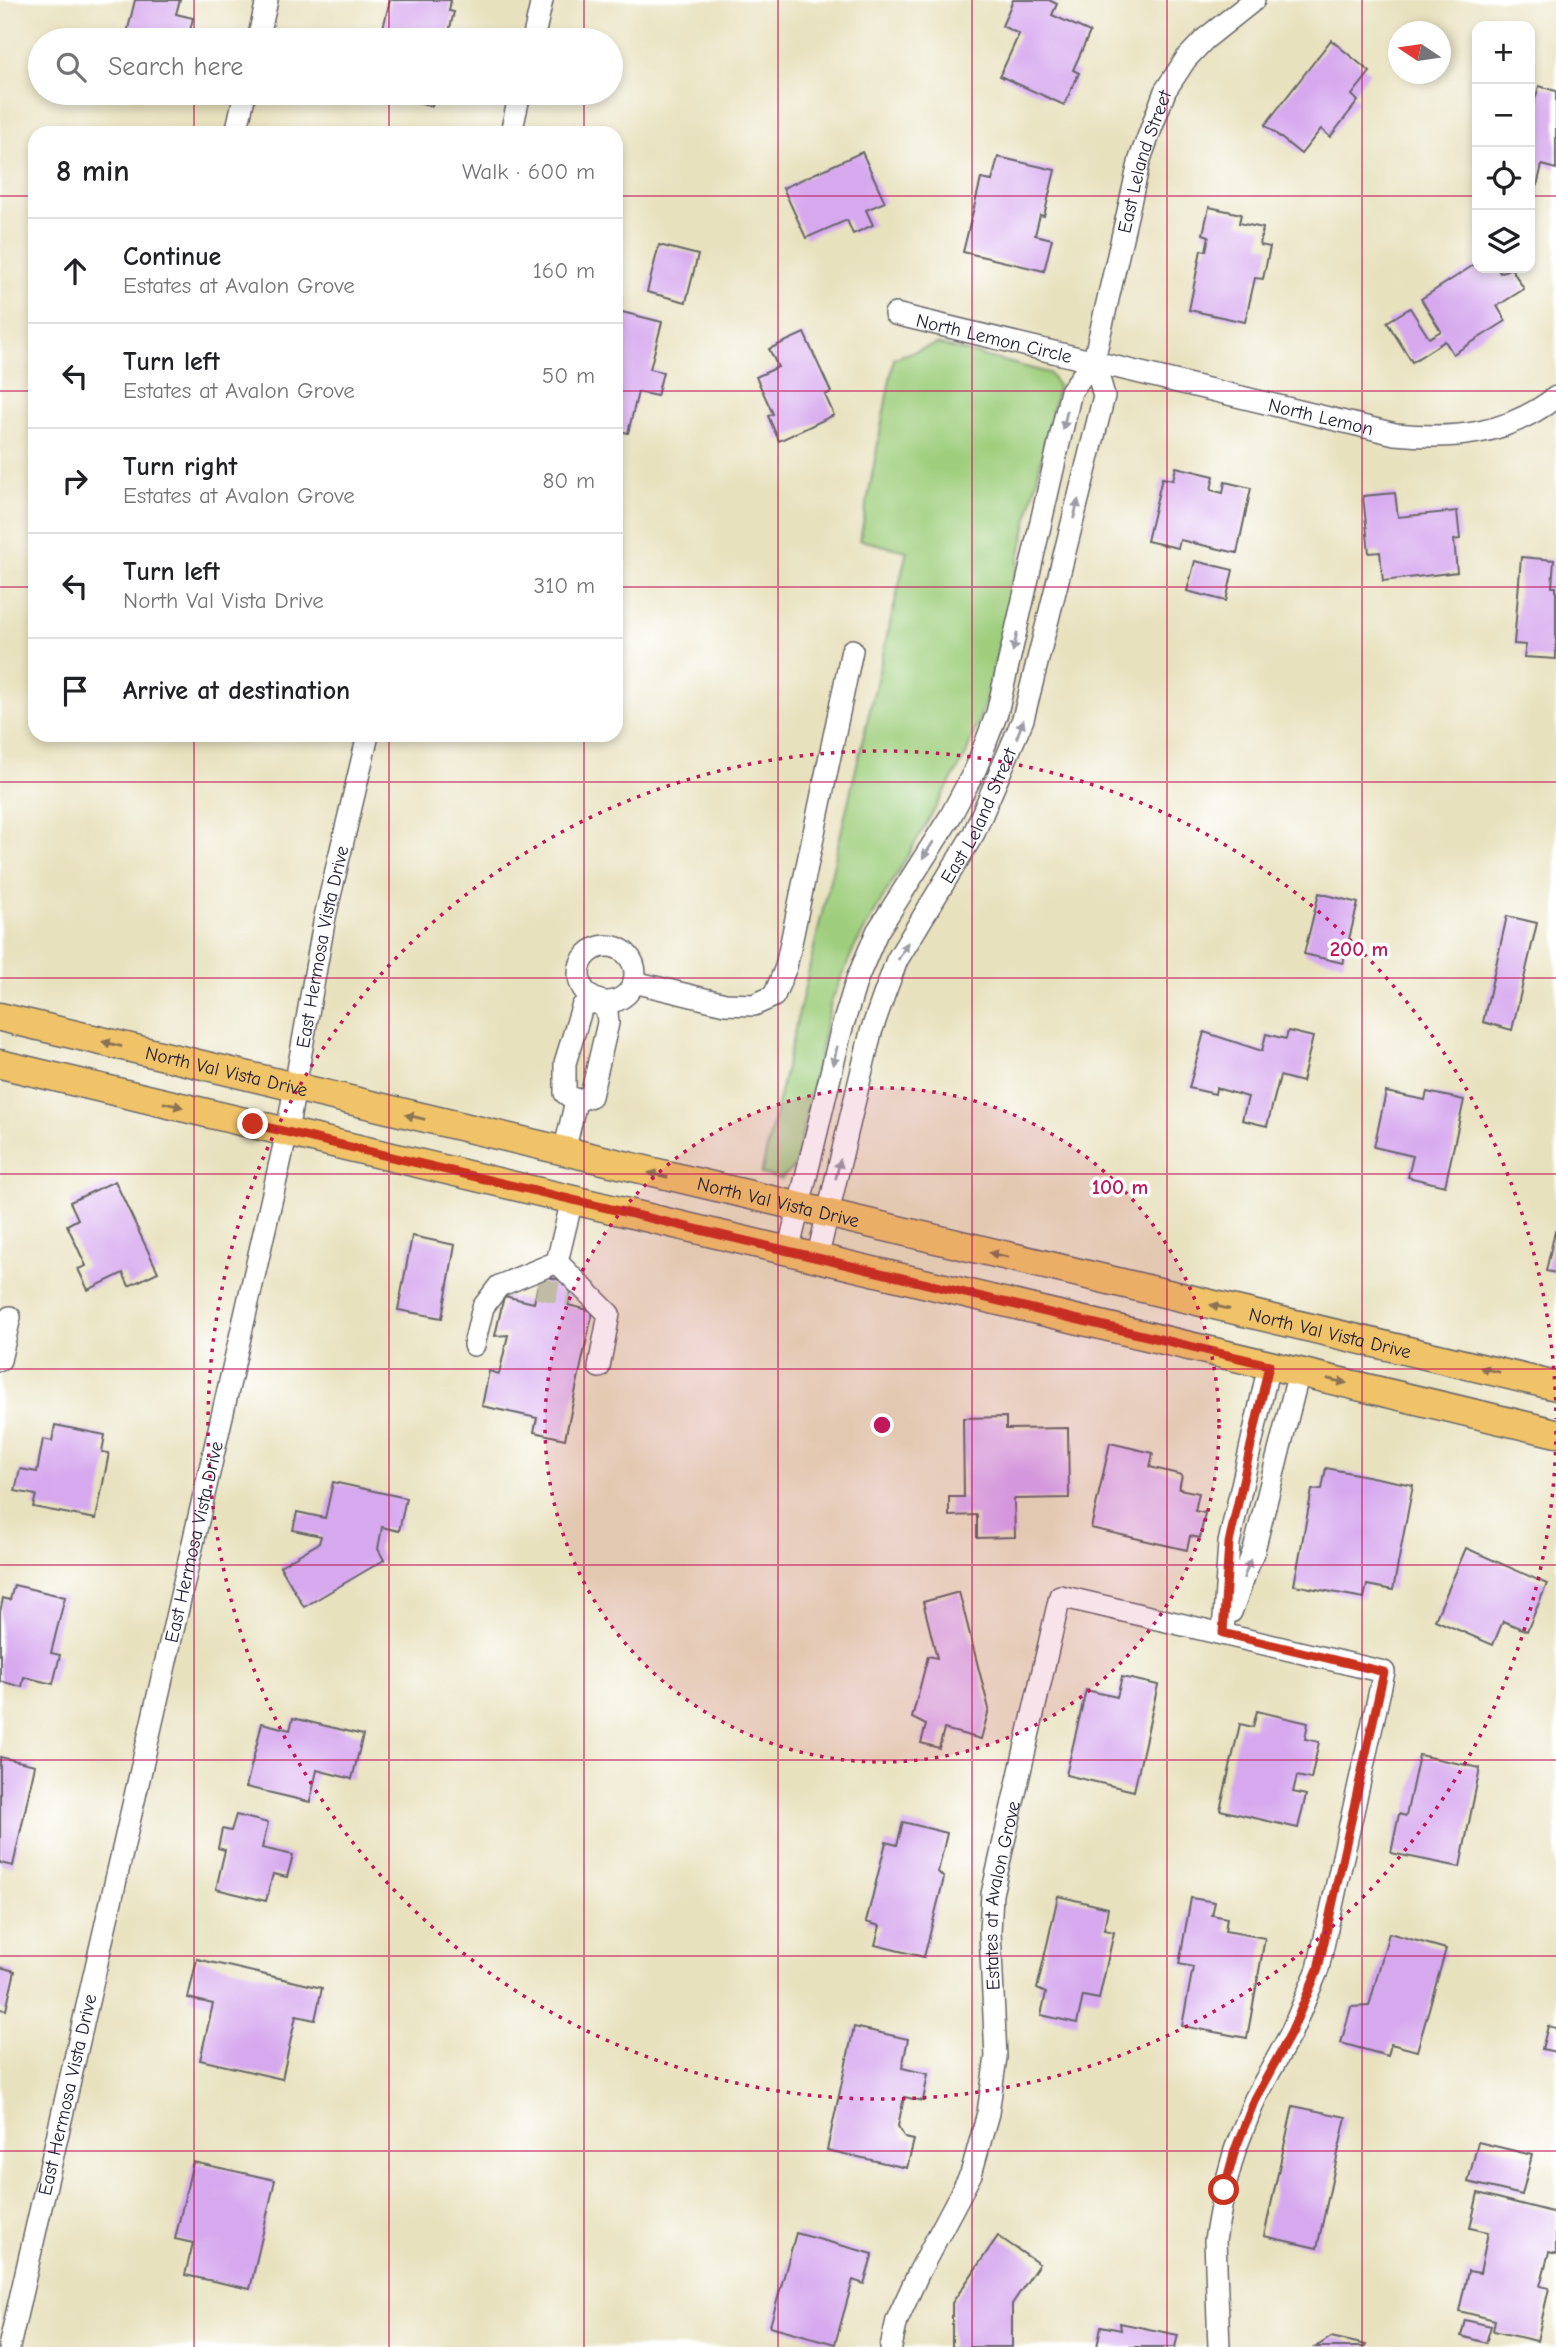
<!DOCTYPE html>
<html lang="en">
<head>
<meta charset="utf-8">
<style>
	body { margin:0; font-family:"Comic Neue",sans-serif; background:#f2f2f2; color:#202124 }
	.controls { position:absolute; right:21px; top:21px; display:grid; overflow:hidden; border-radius:14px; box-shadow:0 4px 10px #0003 }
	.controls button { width:63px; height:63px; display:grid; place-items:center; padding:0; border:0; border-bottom:2px solid #e0e0e0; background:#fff; color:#202124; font:35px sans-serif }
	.compass { position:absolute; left:1388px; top:21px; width:63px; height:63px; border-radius:50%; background:#fff; box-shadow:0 4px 10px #0003; rotate:283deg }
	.stop { position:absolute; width:21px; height:21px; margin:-16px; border:5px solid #c8321e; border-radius:50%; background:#fff }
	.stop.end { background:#c8321e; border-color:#fff; box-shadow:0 2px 7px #0008 }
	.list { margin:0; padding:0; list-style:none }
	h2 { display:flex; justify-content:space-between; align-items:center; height:91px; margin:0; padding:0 28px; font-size:30px }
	h2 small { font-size:23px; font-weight:400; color:#757577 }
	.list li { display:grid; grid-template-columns:46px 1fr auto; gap:21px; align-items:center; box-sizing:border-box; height:105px; padding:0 28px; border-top:2px solid #e0e0e0 }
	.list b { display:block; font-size:26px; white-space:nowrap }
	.list p { margin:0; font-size:23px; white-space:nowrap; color:#757577 }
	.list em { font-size:23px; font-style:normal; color:#757577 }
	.icon { flex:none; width:38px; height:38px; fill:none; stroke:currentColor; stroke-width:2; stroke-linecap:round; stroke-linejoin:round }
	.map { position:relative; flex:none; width:1556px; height:2347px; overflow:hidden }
	.search { position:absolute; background:#fff; box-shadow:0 4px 10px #0003; left:28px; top:28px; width:595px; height:77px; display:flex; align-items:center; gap:18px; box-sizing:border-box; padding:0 24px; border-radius:38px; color:#757577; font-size:26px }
	.panel { position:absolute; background:#fff; box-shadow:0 4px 10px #0003; left:28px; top:126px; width:595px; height:616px; border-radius:21px }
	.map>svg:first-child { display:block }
	.green { fill:#9ece7c; stroke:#60785c; stroke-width:2 }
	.building { fill:#d6a8ee }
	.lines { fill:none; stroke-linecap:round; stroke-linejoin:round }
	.minor-tunnel { stroke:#c0bba4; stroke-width:21; stroke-dasharray:21 10; stroke-linecap:butt }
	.minor-casing { stroke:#676569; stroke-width:24 }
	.major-casing { stroke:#676569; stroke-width:31 }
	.minor { stroke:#fff; stroke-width:21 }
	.major { stroke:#f1c369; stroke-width:28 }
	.oneway { fill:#9c9ca7 }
	.oneway2 { fill:#8a7252 }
	.route { stroke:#c8321e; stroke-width:9 }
	.grid { fill:none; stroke:#c2185b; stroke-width:2; stroke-opacity:0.55 }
	.ring { fill:none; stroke:#c2185b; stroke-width:3.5; stroke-dasharray:3.5 7 }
	.labels { text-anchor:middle; stroke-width:7; stroke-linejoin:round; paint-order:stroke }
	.street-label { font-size:19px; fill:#22223b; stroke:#fff }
	.centre { fill:#c2185b; stroke:#fff; stroke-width:3.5 }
	.ring-label { font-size:21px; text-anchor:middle; font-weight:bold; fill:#c2185b; stroke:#fff; stroke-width:7; stroke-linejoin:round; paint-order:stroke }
</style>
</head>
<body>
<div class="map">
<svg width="1556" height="2347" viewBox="0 0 1556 2347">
	<rect width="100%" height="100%" fill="#fff"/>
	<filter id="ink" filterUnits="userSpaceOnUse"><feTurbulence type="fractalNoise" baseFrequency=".0143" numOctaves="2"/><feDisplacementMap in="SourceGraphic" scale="14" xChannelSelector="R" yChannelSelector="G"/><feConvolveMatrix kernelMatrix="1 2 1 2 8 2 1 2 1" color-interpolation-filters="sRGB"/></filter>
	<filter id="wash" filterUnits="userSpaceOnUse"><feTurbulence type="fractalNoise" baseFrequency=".00686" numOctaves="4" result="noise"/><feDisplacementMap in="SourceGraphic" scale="28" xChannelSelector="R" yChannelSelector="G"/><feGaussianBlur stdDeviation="1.57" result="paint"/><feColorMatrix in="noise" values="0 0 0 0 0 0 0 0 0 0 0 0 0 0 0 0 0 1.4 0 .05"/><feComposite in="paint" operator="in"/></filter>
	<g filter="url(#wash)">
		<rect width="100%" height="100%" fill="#e8e1be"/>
		<path class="green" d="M937,344L1049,373L1058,386L988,695L965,757L854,948L831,1002L795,1166L781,1179L761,1174L907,551L860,540L894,358Z"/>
		<g id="blocks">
			<g class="building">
				<path d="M135,0H180L176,14L193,18L188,40H150L127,33Z"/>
				<path d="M390,0H451L449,11L454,12L447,40H380Z"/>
				<path d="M1013,0H1049L1057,4L1052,15L1090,32L1073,70L1079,73L1064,105L1000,76L1019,34L1002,26Z"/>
				<path d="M1331,40L1370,72L1352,95L1358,101L1330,137L1321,129L1301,154L1265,125Z"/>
				<path d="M1539,86L1556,91V169L1542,165L1535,194L1530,192V110H1532Z"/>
				<path d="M382,93H435L432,106Z"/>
				<path d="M862,152L885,202L866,210L873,225L853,234L847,220L806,238L783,188Z"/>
				<path d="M998,157L1055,170L1044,216L1040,215L1035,235L1052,239L1044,271L963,252L981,179L992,181Z"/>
				<path d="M1209,207L1241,214L1239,223L1263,228L1260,245L1270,247L1263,279L1255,278L1245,322L1189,310L1201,250L1206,251L1209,236L1203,234Z"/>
				<path d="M659,245L698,255L686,302L647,292Z"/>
				<path d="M1477,263V268H1497L1500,273L1511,268L1524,289L1497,306L1506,321L1453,354L1445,341L1412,362L1387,322L1410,308L1429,338L1441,331L1421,299Z"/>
				<path d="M622,312L662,322L650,369L663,372L657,396L638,392L628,433L616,430V338Z"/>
				<path d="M804,333L831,392L825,395L834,415L779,441L768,416L773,414L756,377L778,367L769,349Z"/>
				<path d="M1176,467L1214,476L1211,490L1223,493L1225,482L1251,488L1237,553L1180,540L1178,548L1147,541L1162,478L1173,480Z"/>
				<path d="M1395,493L1398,517L1457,511L1460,539L1454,540L1457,572L1383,581L1380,552L1369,553L1363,496Z"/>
				<path d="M1521,557L1554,560L1552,587H1556V659L1524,657L1526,645L1514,644Z"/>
				<path d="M1195,561L1233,570L1226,601L1187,591Z"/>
				<path d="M1319,893L1358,903L1343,963L1304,954Z"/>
				<path d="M1507,916L1537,923L1512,1030L1483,1022Z"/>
				<path d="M1288,1031L1313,1037L1302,1082L1280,1076L1267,1126L1242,1120L1248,1097L1216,1088L1215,1094L1189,1088L1204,1032L1262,1051L1266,1034L1286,1039Z"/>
				<path d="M1386,1092L1425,1100L1427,1092L1464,1100L1445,1186L1408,1177L1413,1156L1374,1147Z"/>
				<path d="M115,1181L158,1272L129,1286L123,1273L88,1290L78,1269L86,1266L67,1225L78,1219L70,1202Z"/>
				<path d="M1555,1231H1556V1273L1546,1271Z"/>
				<path d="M412,1236L455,1245L442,1318L398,1310Z"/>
				<path d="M540,1275L572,1283L568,1305L593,1311L565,1439L534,1432L537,1418L482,1406L489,1371L499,1374L508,1335L495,1336L504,1296L534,1303Z"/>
				<path d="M1006,1417V1429L1068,1428L1069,1498L1014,1499L1015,1537L977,1538V1515L949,1516V1497H964L963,1418Z"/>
				<path d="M55,1425L105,1435L102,1452L109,1453L96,1519L33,1507L36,1495L15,1491L20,1469L37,1472L43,1439L52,1441Z"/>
				<path d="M1110,1443L1153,1453L1150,1467L1182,1475L1179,1489L1199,1493L1195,1511L1205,1513L1200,1538L1190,1536L1187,1550L1091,1528Z"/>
				<path d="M1326,1468L1413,1485L1393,1590L1367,1585L1364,1598L1294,1585L1312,1490L1322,1489Z"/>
				<path d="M333,1482L406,1498L399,1531L382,1527L378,1549L384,1560L304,1607L280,1566L319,1543L321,1536L293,1530L297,1512L325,1518Z"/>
				<path d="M1466,1548L1547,1584L1527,1631L1503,1621L1493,1645L1435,1620Z"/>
				<path d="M14,1585L65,1597L51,1653L60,1655L53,1684L24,1677L22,1687L0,1681V1612L3,1598L10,1600Z"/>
				<path d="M959,1592L989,1709L981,1739L944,1729L939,1748L921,1743L926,1725L912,1718L928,1656L937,1658L923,1602Z"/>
				<path d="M1122,1677L1158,1685L1134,1791L1066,1775L1086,1690L1117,1697Z"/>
				<path d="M1257,1711L1308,1723L1305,1739L1319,1742L1311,1779L1297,1776L1293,1792L1306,1795L1298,1828L1220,1810L1240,1724L1253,1727Z"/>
				<path d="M293,1718L363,1735L352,1779L317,1770L310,1802L246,1787L262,1723L290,1730Z"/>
				<path d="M1419,1755L1480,1768L1460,1867L1391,1853L1399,1814L1406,1816Z"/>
				<path d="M0,1757L35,1765L13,1866L0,1863Z"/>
				<path d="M236,1815L268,1823L262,1848L293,1855L287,1877L273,1874L266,1901L216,1889L225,1850L218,1848L222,1829L231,1831Z"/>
				<path d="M903,1822L947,1833L938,1872L944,1878L924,1957L875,1945L880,1926L866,1922L886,1842L897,1845Z"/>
				<path d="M1058,1896L1108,1908L1104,1930L1114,1932L1099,1999L1083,1996L1077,2023L1041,2015L1046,1993L1037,1989Z"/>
				<path d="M1191,1898L1215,1902L1212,1915L1227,1918L1225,1931L1265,1938L1247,2038L1182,2026L1193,1967L1179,1964Z"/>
				<path d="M1389,1933L1446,1949L1417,2051L1391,2044L1388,2056L1341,2043L1351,2007L1369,2006Z"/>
				<path d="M197,1959L322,1988L315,2020L296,2016L282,2079L200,2060L213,2004L188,1998Z"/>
				<path d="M0,1967L15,1971L6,2010L0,2009Z"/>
				<path d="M1548,2026L1556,2028V2052L1542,2049Z"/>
				<path d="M854,2027L908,2039L902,2068L928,2074L923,2101L904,2097L898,2126L905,2138L914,2140L907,2168L827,2150Z"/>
				<path d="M1293,2106L1346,2117L1317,2248L1264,2236Z"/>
				<path d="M1478,2142L1532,2155L1522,2195L1468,2182Z"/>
				<path d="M193,2162L275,2180L250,2289L185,2275L193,2243L175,2239Z"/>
				<path d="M1478,2193L1556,2213V2254L1549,2252L1540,2286L1549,2288L1537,2341L1493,2331L1495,2320L1459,2311L1468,2271L1480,2273L1488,2232L1470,2228Z"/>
				<path d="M796,2233L873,2254L864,2284L853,2280L835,2344L770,2326Z"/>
				<path d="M998,2236L1039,2264L1012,2304V2347H952V2303Z"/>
				<path d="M1465,2320L1491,2326L1486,2343L1461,2336Z"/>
				<path d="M1120,2323L1178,2335L1175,2347H1097L1101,2326L1121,2330Z"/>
				<path d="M1331,2337L1366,2345L1365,2347H1316Z"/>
			</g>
		</g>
	</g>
	<g filter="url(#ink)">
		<use href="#blocks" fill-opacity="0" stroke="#676569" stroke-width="2"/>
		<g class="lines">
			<path class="minor-tunnel" d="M537,1288L570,1295"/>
			<g class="minor-casing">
				<g id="minor">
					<path d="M258,40L267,0"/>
					<path d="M533,40L542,0"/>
					<path d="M236,133L245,93"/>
					<path d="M511,133L520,93"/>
					<path id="s1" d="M895,314L1395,434C1454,440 1507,435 1556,397"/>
					<circle cx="607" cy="974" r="28"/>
					<path d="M634,982L725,1004L754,1005L774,996L786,967L852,650"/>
					<path d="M597,1000L607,1012L608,1023L591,1096L576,1101L565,1093V1063L582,1007Z"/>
					<path d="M564,1152L576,1101"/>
					<path id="s2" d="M788,1252L841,1031L857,979L877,932L950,817L976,768L997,713L1071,391L1094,360L1140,159L1165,91L1186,59L1205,39L1254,0"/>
					<path id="s3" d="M817,1259L871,1032L884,995L897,960L974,833L1023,719L1104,396L1094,360"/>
					<path d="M557,1262L609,1314L599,1367"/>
					<path d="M474,1345L483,1307L499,1286L557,1262L572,1200"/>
					<path d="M0,1360L10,1317"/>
					<path d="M1231,1612L1254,1550L1299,1372"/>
					<path d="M1223,1633L1229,1543L1269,1365"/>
					<path id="s4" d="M9,2347L287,1132L325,917L368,735"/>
					<path id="s5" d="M891,2347L897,2320L919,2272L971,2174L988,2113L996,2057L990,1932L992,1894L1060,1596L1384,1672L1318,1969L1291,2033L1255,2099L1235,2150L1224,2190L1215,2240L1219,2347"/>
				</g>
			</g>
			<g class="major-casing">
				<g id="major">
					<path id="s6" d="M0,1017L1556,1386"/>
					<path d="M0,1064L1556,1433"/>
				</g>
			</g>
			<use href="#minor" class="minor"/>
			<use href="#major" class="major"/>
		</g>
		<defs><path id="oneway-solid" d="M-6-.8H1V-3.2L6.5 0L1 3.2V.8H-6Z" transform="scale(1.75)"/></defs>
		<g class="oneway">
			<use href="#oneway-solid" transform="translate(1065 420) rotate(103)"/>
			<use href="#oneway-solid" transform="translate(1076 509) rotate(-76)"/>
			<use href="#oneway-solid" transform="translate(1015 642) rotate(103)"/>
			<use href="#oneway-solid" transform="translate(1020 729) rotate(-69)"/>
			<use href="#oneway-solid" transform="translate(928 850) rotate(123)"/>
			<use href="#oneway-solid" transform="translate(903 951) rotate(-61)"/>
			<use href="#oneway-solid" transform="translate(835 1056) rotate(103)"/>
			<use href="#oneway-solid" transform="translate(838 1169) rotate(-77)"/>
			<use href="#oneway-solid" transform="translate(1247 1569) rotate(-70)"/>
		</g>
		<g class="oneway2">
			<use href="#oneway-solid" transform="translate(112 1044) rotate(-166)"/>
			<use href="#oneway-solid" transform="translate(173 1105) rotate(13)"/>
			<use href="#oneway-solid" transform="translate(415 1117) rotate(-167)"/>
			<use href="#oneway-solid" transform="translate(658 1175) rotate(-167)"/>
			<use href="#oneway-solid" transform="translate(999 1255) rotate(-167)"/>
			<use href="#oneway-solid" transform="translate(1220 1307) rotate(-167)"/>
			<use href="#oneway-solid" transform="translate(1490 1370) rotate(-167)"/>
			<use href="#oneway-solid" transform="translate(1337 1381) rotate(13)"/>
		</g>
	</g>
	<g class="lines" filter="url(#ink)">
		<path class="route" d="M253,1124L1269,1365L1229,1543L1223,1633L1384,1672L1318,1969L1291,2033L1255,2099L1235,2150L1224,2190"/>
	</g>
	<path class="grid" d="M194,0V40M389,0V40M584,0V40M778,0V2347M972,0V2347M1167,0V2347M1362,0V2347M194,93V133M389,93V133M584,93V133M0,196H35M616,196H1477M1530,196H1556M0,391H35M616,391H1556M0,587H35M616,587H1556M194,735V2347M389,735V2347M584,735V2347M0,782H1556M0,978H1556M0,1174H1556M0,1369H1556M0,1565H1556M0,1760H1556M0,1956H1556M0,2151H1556"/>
	<circle cx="882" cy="1425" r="337" fill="#c2185b" fill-opacity=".12"/>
	<g class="ring">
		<circle cx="882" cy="1425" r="337"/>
		<path d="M1556 1431A674 674 0 1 1 1556 1419"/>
	</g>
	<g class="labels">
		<g class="street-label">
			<text dy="7" stroke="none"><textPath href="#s2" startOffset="1157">East Leland Street</textPath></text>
			<text dy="7" stroke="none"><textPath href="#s1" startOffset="102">North Lemon Circle</textPath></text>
			<text dy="7" stroke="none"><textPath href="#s1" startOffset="438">North Lemon</textPath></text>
			<text dy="7" stroke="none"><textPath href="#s3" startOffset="476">East Leland Street</textPath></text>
			<text dy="7" stroke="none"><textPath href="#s4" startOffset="1435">East Hermosa Vista Drive</textPath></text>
			<text dy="7" stroke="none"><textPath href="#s6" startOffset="233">North Val Vista Drive</textPath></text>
			<text dy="7" stroke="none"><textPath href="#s6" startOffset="800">North Val Vista Drive</textPath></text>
			<text dy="7" stroke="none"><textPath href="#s6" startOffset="1367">North Val Vista Drive</textPath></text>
			<text dy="7" stroke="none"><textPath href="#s4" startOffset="826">East Hermosa Vista Drive</textPath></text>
			<text dy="7" stroke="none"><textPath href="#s5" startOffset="474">Estates at Avalon Grove</textPath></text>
			<text dy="7" stroke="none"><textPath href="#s4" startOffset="259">East Hermosa Vista Drive</textPath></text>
		</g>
	</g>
	<circle cx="882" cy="1425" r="10" class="centre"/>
	<g class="ring-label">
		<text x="1359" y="956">200 m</text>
		<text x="1120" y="1194">100 m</text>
	</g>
</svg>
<div class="controls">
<button>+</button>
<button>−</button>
<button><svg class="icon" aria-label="locate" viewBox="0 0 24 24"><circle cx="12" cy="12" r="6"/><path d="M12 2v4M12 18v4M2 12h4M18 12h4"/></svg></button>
<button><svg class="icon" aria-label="layers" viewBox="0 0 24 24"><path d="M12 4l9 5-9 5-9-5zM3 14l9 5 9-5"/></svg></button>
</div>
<svg class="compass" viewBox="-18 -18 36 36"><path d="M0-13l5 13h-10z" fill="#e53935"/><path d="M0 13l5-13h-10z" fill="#757577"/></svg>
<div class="stop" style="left:1224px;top:2190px"></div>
<div class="stop end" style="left:253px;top:1124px"></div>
<div class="search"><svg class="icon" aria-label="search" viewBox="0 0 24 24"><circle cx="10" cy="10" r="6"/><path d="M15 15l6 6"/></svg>Search here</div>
<section class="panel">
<h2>8 min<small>Walk · 600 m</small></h2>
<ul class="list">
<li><svg class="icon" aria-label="ahead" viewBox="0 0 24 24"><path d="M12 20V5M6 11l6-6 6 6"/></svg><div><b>Continue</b><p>Estates at Avalon Grove</p></div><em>160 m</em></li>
<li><svg class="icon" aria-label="left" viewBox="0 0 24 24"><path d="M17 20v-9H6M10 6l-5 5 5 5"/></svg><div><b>Turn left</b><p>Estates at Avalon Grove</p></div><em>50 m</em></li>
<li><svg class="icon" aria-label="right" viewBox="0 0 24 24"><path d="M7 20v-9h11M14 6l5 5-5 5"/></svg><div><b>Turn right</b><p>Estates at Avalon Grove</p></div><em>80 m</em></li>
<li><svg class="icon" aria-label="left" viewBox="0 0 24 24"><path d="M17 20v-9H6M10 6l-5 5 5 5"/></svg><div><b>Turn left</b><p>North Val Vista Drive</p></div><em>310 m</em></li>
<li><svg class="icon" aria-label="arrive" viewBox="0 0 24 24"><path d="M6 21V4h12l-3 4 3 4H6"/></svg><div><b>Arrive at destination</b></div></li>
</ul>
</section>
</div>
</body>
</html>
